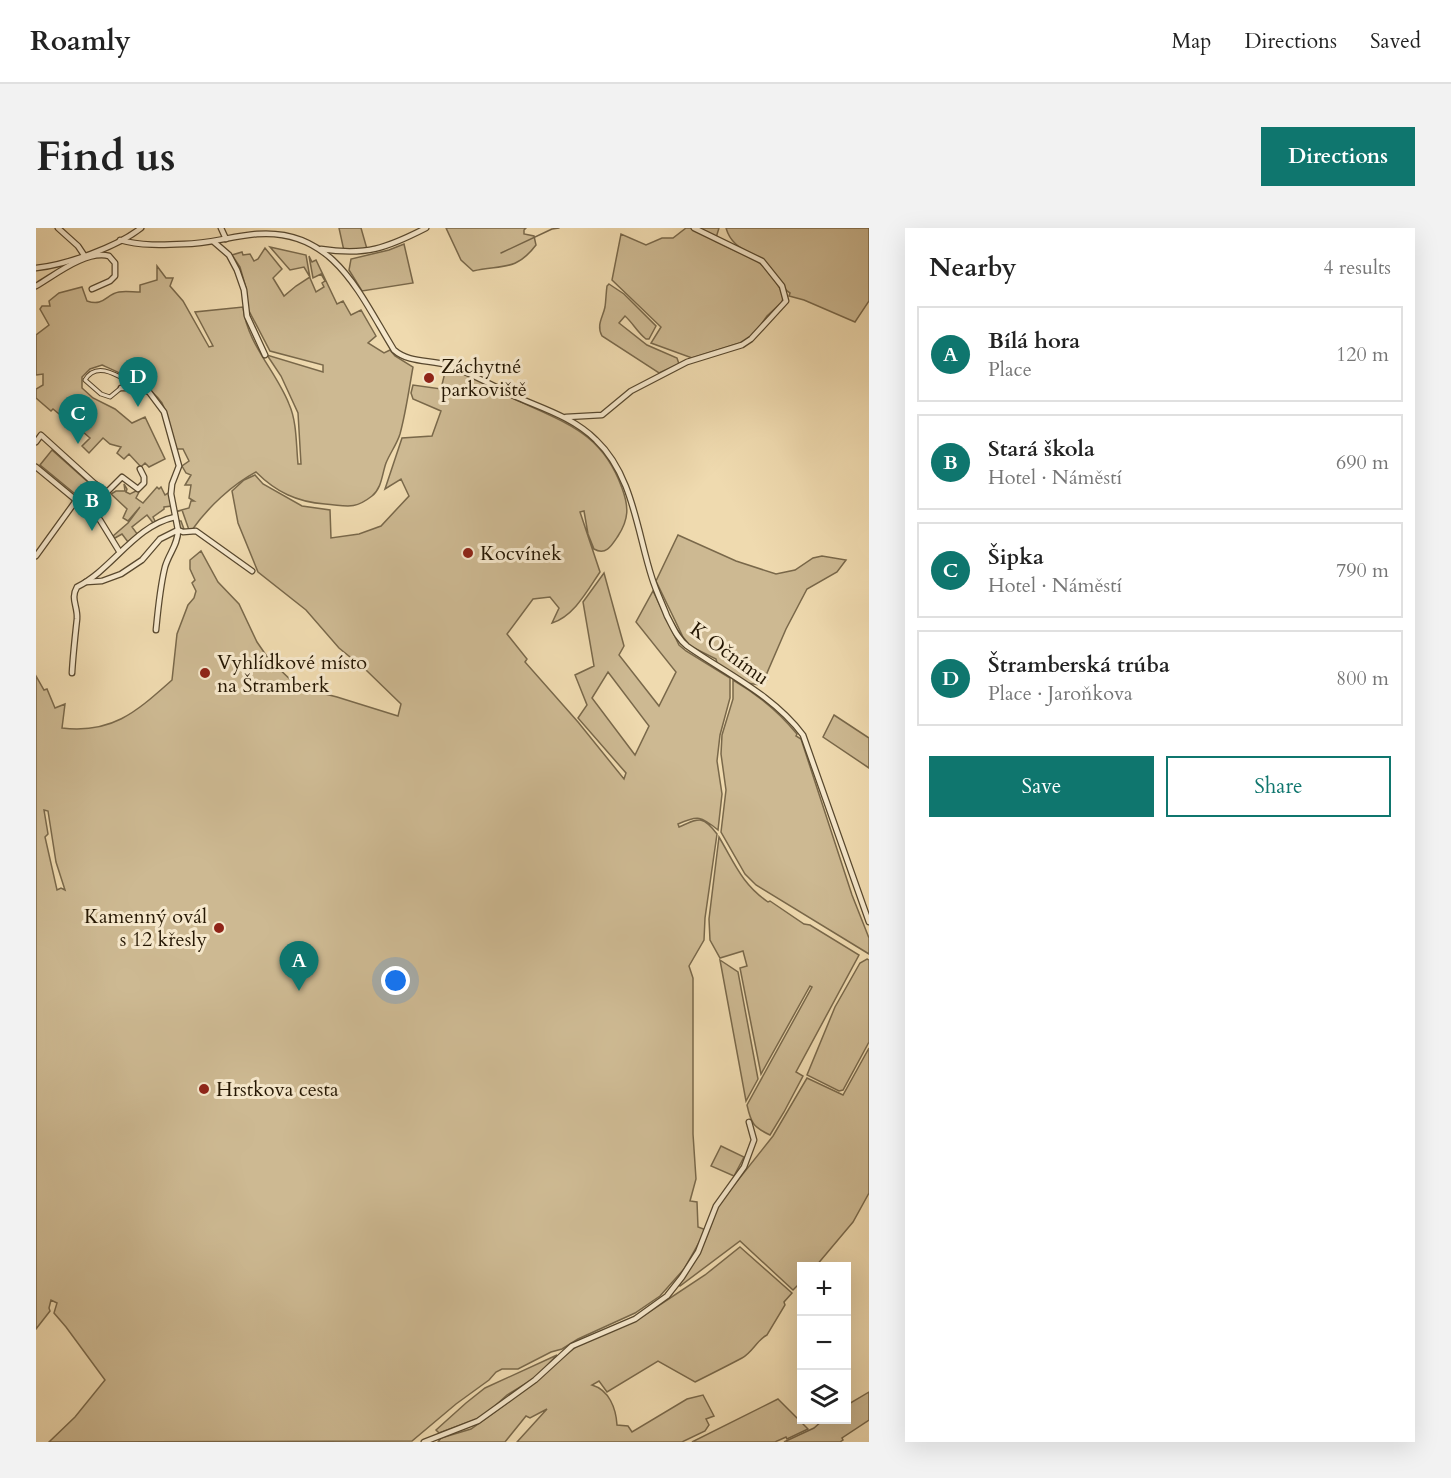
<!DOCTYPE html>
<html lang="en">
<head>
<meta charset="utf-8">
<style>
	body { margin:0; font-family:Cardo,serif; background:#f2f2f2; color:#222 }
	.controls { position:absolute; right:18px; bottom:18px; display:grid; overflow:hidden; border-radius:0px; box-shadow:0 6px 24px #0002 }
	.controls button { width:54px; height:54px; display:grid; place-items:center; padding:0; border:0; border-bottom:2px solid #e0e0e0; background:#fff; color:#222; font:30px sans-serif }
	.you { position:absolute; left:360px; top:753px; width:21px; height:21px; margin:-15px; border:4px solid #fff; border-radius:50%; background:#1a73e8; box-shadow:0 0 0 9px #1a73e833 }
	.badge { display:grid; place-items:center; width:39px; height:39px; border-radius:50%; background:#0f766e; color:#fff; font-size:20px; font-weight:700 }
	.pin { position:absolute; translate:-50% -50px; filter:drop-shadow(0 2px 3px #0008) }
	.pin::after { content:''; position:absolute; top:32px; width:21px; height:18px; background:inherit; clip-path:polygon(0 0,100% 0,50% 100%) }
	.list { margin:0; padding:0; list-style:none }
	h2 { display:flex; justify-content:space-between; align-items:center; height:78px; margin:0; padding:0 24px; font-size:26px }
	h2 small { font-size:20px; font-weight:400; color:#767676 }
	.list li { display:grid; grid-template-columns:39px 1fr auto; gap:18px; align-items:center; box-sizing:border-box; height:96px; margin:0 12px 12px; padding:0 12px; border:2px solid #e0e0e0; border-radius:0px }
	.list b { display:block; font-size:22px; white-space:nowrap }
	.list p { margin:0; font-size:20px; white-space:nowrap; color:#767676 }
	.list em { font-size:20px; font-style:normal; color:#767676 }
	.actions { display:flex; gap:12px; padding:18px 24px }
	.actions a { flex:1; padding:14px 0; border:2px solid #0f766e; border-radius:0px; text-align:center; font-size:21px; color:#0f766e }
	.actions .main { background:#0f766e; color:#fff }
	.icon { flex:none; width:33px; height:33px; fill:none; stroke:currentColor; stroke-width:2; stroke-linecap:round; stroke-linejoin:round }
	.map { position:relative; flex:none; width:833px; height:1214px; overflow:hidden; border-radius:0px }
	header { display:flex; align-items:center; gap:36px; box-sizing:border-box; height:84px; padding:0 30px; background:#fff; border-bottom:2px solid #e0e0e0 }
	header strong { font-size:28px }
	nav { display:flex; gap:33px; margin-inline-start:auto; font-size:21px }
	.intro { display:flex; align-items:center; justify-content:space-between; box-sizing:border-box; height:144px; padding:0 36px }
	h1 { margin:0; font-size:42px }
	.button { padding:15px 27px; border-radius:0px; background:#0f766e; color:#fff; font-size:21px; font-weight:700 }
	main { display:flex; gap:36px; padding:0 36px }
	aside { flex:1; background:#fff; border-radius:0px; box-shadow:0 6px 24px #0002 }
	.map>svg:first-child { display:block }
	.green { fill:#cdb992; stroke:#79684a; stroke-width:1.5; fill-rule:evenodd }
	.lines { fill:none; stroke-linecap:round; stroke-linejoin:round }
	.stream { stroke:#756447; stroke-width:1.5 }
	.pedestrian-casing { stroke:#58482e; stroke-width:5 }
	.minor-casing { stroke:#58482e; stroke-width:7 }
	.pedestrian { stroke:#f5e7cb; stroke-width:3 }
	.minor { stroke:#f5e7cb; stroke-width:4.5 }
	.poi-dot { fill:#8f2418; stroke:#f5e7cb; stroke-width:2 }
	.labels { text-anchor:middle; stroke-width:6; stroke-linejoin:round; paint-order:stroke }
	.poi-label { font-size:20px; fill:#251703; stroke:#f5e7cb; text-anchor:start }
	.street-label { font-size:20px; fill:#251703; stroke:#f5e7cb }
</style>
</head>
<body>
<header>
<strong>Roamly</strong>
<nav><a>Map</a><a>Directions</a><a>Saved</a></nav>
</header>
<div class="intro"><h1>Find us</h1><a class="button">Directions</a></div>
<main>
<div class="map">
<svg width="833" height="1214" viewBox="0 0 833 1214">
	<rect width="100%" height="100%" fill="#efdaaf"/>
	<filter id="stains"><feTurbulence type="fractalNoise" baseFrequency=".00333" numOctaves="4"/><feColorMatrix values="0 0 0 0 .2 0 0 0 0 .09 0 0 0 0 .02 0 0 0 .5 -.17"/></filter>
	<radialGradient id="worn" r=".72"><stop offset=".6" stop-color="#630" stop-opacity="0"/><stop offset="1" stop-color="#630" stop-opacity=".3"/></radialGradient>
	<g class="green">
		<path d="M303,0H325L331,21L308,23Z"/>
		<path d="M410,0H490L488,2V6L498,8L500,17C479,45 463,36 437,43L425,32Z"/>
		<path d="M650,0H683L679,13L721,33L732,42L745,62L747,70L746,74L731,88L717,108L707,114L656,130L615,115L625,99L576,52L585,6L610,17L626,10H637Z"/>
		<path d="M690,0H833V73L819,94L768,72L753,68L754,65C744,59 740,46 733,38C718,22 697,24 690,0Z"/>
		<path d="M368,16L377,55L326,63L313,42L315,31L353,22Z"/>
		<path d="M234,19L270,27L274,50L280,64L288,59L286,55L289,53L285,46L277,50L273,28L276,34L280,32L301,76L307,73L315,87L325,82L340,108L332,115L348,125L354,122L359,128L377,139C373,161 370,184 364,206C361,216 354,225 350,235C346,246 346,260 336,268C317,283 309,277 289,276C261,274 240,264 220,244C196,257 172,279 156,302H153L146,282L140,284L143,293H145L149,304L142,302L138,284L153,280L155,273H158L153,270L155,257H149L155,247L150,245L146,238L153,233L147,221H139C135,206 133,188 126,175C115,158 84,145 66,137L54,141L46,149V160L57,170L79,181L96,195L109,189L129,231L113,239L109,235L105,239L93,226L88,231L81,225L85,219L74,216L67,210L53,225L46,218L54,210L47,204L52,197L42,189L38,194L30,188L28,190L17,181L15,183L0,170V161L7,157V146L0,147V107L13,97L4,81L6,78H14L13,73L23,65L46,59L51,73C68,79 70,66 83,64C89,63 97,64 104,64V57L121,52V38L130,50H137L134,58L147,73L173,119L177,118L159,84L207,79C211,116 240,143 253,176C261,194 260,216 262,236H265L262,185L245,148L231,127L287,144V137L234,123L212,81L210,60L204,39L196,27L206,24L207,27L214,26L218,33L222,31L229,20L246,41L237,50L248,68L260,58L274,49L268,39L254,42Z"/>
		<path d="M573,56L588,66L620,98L613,111H610C601,104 597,95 589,88L583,95L611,117L641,130L643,136L623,145L566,108C560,97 567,89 569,79C570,72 570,65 571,58Z"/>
		<path d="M410,140C433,144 457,160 477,170C527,195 565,202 586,260C593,279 593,291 582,308C576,317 570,328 558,321L552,306L548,283L544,284L564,344C551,363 538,388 516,395L523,380L514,369L497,371L471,406L491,431L489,434L542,494L588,551L590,545L542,490L551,477L539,447L558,438L547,374L568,345L588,418L583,427L623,478L640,444L600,394L617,363L643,417L650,423L694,450V470L684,507L681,533L686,566L682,602C665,588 662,587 642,596L643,599C662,591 666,586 681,606L669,690L668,712L653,738L657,750V906L660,951L654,973L661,974L662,999L670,1002L648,1041L624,1068L599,1085L542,1111L526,1121L515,1124L482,1141H466L460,1144L453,1152L420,1176L376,1213L13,1214L39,1189L69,1152L30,1099L18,1085L21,1075L15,1072L13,1080L14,1083L0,1101V448L8,462L11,461L19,480L29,476L26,500C77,506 101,483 136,452L141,406L152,377L158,370L160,363L156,355L159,352L154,341V332L165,323L182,354L203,376L221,414L232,430L262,459L301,469L362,488L365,476L330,442L303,420L270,382L222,344L202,295L196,263L208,252L219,247L227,256L266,278L294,282L295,310L323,306L345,298L373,268L365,251L349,261L366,210L396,208L405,183L377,171L375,165L377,157L405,161ZM572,444L613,498L599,527L556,470ZM8,582L12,583L20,634L29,662L25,660L21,662L9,609L12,606Z"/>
		<path d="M16,222L53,255L52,260L43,265H38L4,237Z"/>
		<path d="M88,256L91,261L90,264L94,266L102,262L103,264L100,270L107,275L121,259L123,261L125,259L129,267L134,264L136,278L128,279V281L117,289L120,295L118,296L111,287L96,299L102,307L92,314L86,306L79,310L77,308L92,295L104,279L92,293L87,290L91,281L75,266L80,263H89Z"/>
		<path d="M642,307L700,333L740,346L759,342L777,330L786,328L810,332L801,344L771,361L750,401L731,445V452L724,457L711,455L681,435L680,431L654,418L647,409L620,353Z"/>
		<path d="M697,452C721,466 743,484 761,506L760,508L765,511L816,667L833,710V726L720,657L709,646L685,604L690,562L685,526L686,507L697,471Z"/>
		<path d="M798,487L833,510V540L787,509Z"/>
		<path d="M683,609C699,636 706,656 732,674L734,673L768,696L774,697L823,727L760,844L767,848L748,884L734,907C717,899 715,895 711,877L776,759L774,758L725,846L704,740L711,738L707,723L684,730L674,712L673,691Z"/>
		<path d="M831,731L833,732V814L807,862L803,863L771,847L799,779L824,735Z"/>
		<path d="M684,732L702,744L722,851L710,873Z"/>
		<path d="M833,820V965L817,994L780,1038H766L765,1054L757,1062L704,1013L644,1058L643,1057L669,1013L683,976L737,908L771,850L807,867Z"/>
		<path d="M685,918L708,929L698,948L675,938Z"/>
		<path d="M704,1019L756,1065L748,1074L749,1077L731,1107C721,1112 716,1125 706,1130C691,1138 675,1146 659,1154L622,1133L571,1164L563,1153L556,1157C573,1162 580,1180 581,1197L592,1198L596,1204L651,1171L667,1167L678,1188L670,1191L673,1197L669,1203L646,1214H481L511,1181L494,1190L490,1188L469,1214H402L405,1210L435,1201L470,1176L541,1118L607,1088L669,1047Z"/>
		<path d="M521,1127L499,1150L471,1167L451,1185L441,1191L403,1205L400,1202L430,1175L449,1160Z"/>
		<path d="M833,1164V1192L806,1210L807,1212L804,1214H748L778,1200L787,1192H810L811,1177Z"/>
		<path d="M742,1171L772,1201L751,1211L750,1209L739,1214H656Z"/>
	</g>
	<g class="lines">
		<path class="stream" d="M465,25L516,1L523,0"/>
		<g class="pedestrian-casing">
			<path id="pedestrian" d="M85,160L74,169L65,166L49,152C62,130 87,152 103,159"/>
		</g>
		<g class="minor-casing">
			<g id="minor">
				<path d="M22,0L42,18L48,27"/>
				<path d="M185,0L190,11"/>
				<path d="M84,12C104,18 128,17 148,16C173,16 196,8 221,6C298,0 324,67 358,122C374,136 396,131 414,138C436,146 456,157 476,167C505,180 537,189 560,212C597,247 601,304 616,350C620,363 626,375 631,388C637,399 641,410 651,418C691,446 737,467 767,507L833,694"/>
				<path d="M178,14L193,27L201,42L208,62L211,88L229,127"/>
				<path d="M285,21C330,28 351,20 390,0"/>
				<path d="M0,40C30,37 81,19 105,0"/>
				<path d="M0,58C19,47 50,22 73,28L79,35V48L74,53L56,61"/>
				<path d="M85,160H105L113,164L128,184L143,238L136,256L135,266L142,302L147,304L160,303L216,343"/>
				<path d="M530,189L566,187L595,163L651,134L706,117L715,111L750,73L746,58L726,33L658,0"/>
				<path d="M0,214L5,207L59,256L43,274H39L0,328"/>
				<path d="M0,239L64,292L83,323"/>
				<path d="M59,256L71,264L86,249L102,261L108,255V249L104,241"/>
				<path d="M50,354L66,353L85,346L106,332L124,311L142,302C142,317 133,325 129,339C124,359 122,381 120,402"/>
				<path d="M36,445C37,427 39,409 41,391C42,378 34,371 41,359C77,341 98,298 139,289"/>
				<path d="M388,1214L442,1193L499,1152L536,1118L599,1091L631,1068L646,1049L662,1024L680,978L708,939L718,912L713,894"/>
			</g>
		</g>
		<use href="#pedestrian" class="pedestrian"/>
		<use href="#minor" class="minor"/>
	</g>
	<g class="poi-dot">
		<circle cx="393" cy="150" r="6"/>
		<circle cx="432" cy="325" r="6"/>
		<circle cx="169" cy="445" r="6"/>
		<circle cx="183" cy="700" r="6"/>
		<circle cx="168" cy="861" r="6"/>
	</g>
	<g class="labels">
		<g class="poi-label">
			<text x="405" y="145">Záchytné<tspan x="405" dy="23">parkoviště</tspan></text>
			<text x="444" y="332">Kocvínek</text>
			<text x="181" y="441">Vyhlídkové místo<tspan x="181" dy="23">na Štramberk</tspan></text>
			<text x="171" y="695" text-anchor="end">Kamenný ovál<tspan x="171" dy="23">s 12 křesly</tspan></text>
			<text x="180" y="868">Hrstkova cesta</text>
		</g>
		<g class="street-label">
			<text transform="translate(694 425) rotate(36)" y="7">K Očnímu</text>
		</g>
	</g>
	<rect width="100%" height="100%" filter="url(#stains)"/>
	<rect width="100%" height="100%" fill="url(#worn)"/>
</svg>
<div class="controls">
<button>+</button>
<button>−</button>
<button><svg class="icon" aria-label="layers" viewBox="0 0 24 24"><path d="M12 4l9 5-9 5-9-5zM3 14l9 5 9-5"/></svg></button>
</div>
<div class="you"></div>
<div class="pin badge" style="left:263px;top:763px">A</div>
<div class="pin badge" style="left:56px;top:303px">B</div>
<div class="pin badge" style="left:42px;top:216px">C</div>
<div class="pin badge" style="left:102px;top:179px">D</div>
</div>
<aside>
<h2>Nearby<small>4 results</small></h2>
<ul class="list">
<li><span class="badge">A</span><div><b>Bílá hora</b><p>Place</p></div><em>120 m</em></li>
<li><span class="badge">B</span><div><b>Stará škola</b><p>Hotel · Náměstí</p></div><em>690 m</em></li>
<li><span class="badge">C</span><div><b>Šipka</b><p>Hotel · Náměstí</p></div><em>790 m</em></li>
<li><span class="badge">D</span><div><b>Štramberská trúba</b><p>Place · Jaroňkova</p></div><em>800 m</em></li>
</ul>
<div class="actions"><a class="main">Save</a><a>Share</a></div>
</aside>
</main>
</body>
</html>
